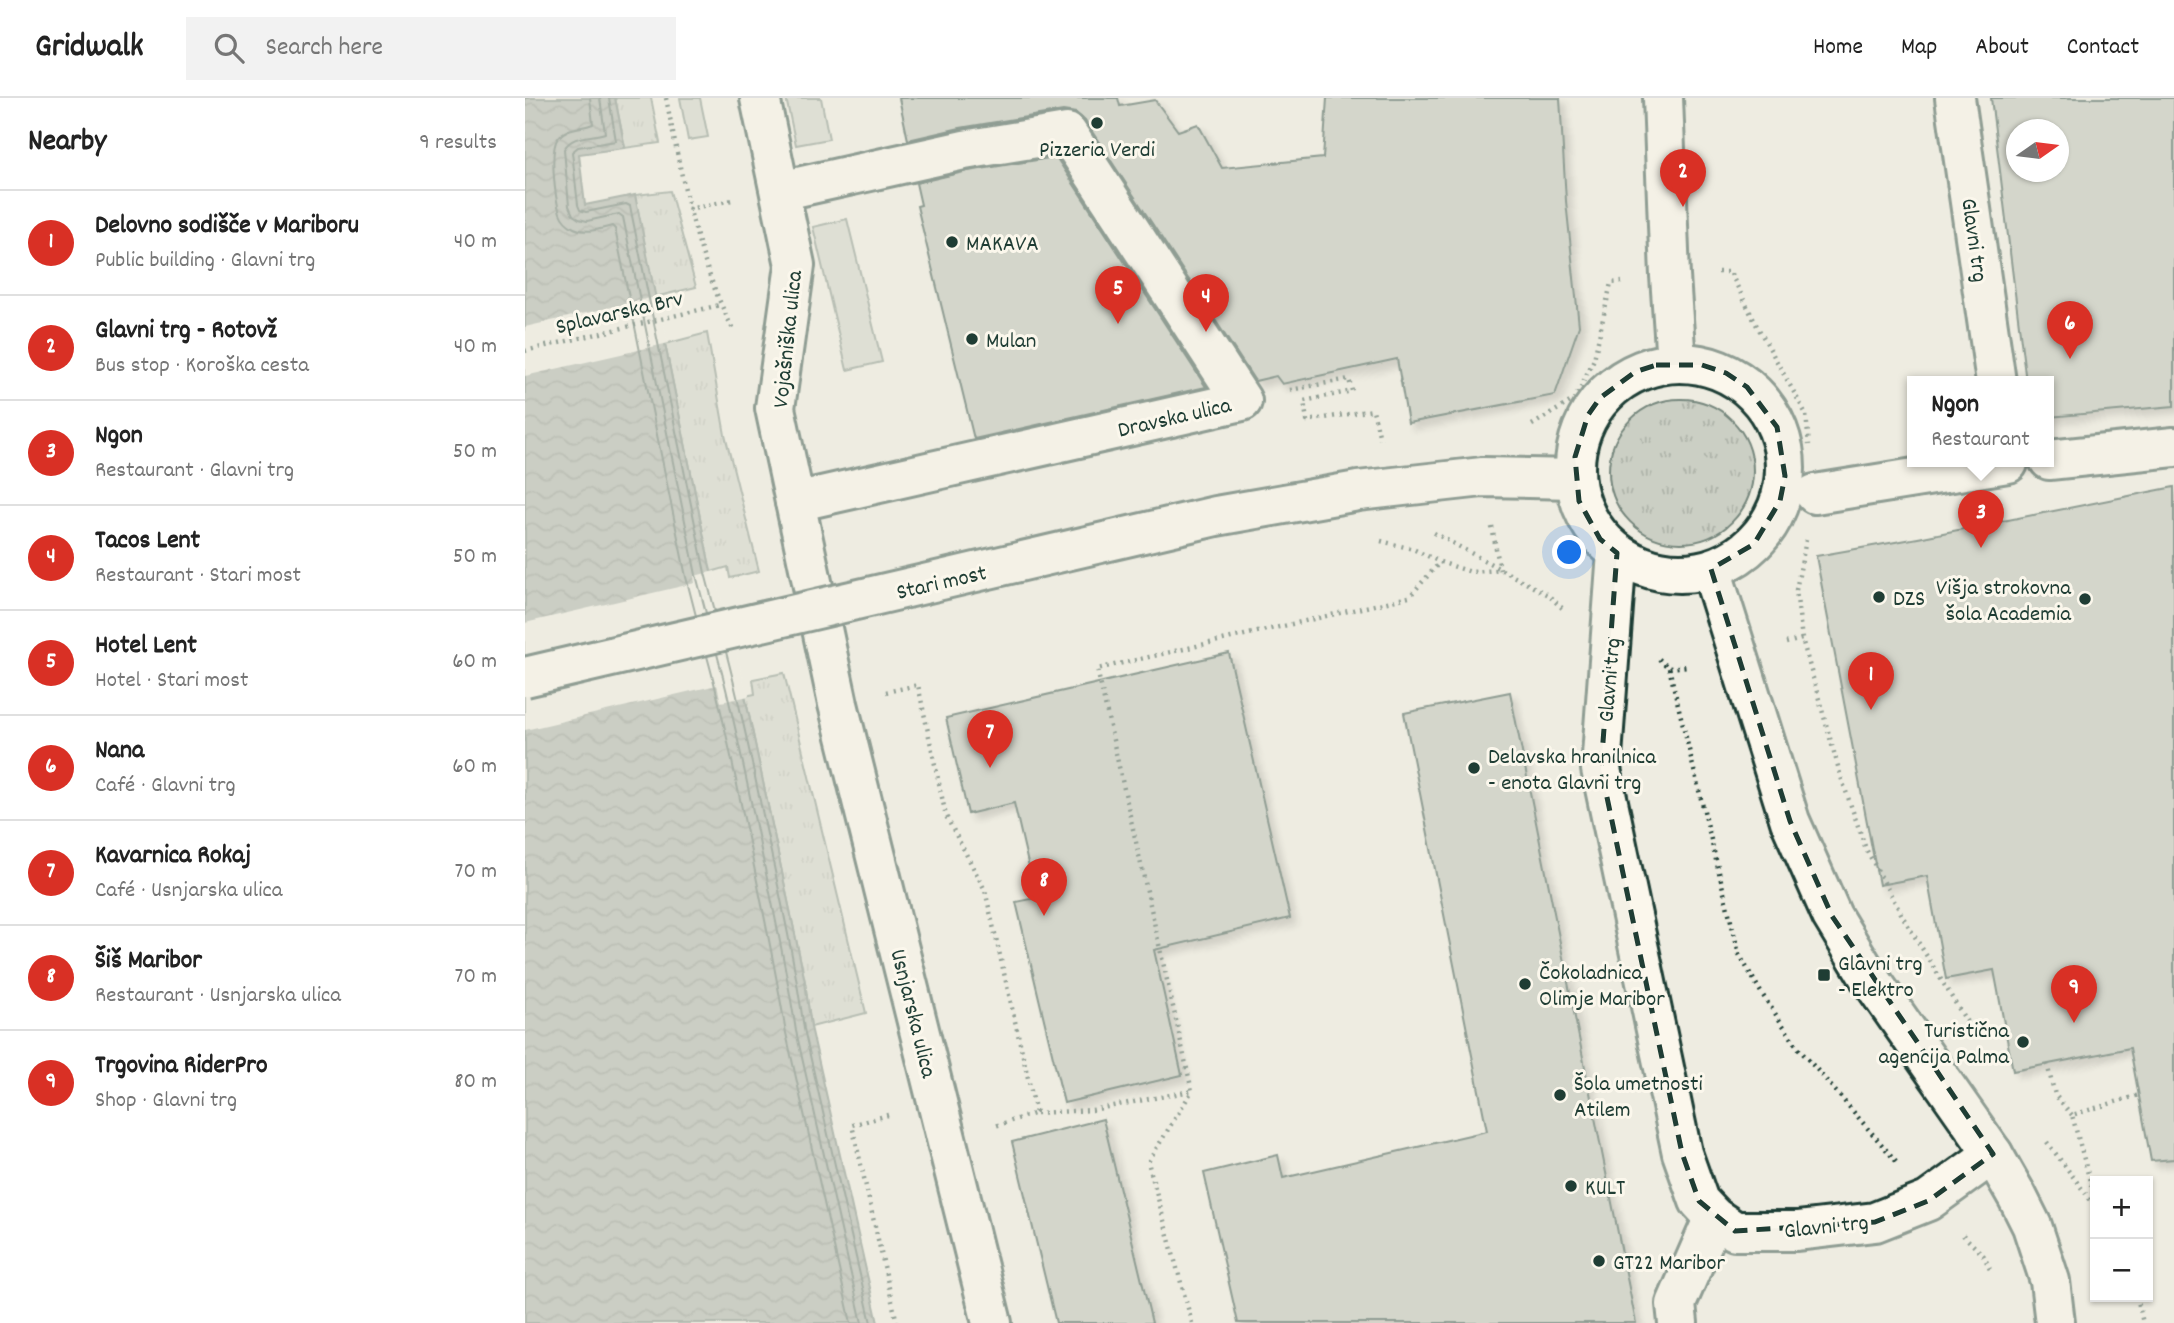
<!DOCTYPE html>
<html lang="en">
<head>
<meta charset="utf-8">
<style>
	body { margin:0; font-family:Dekko,sans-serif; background:#f2f2f2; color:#222 }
	.controls { position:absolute; right:21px; bottom:21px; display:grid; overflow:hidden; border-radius:0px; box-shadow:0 2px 5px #0004 }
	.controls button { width:63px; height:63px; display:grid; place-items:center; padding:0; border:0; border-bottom:2px solid #e0e0e0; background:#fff; color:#222; font:35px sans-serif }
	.compass { position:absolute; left:1481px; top:21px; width:63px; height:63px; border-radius:50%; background:#fff; box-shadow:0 2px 5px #0004; rotate:76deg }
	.you { position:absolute; left:1045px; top:455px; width:24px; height:24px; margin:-18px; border:5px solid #fff; border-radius:50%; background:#1a73e8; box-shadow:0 0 0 10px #1a73e833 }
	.badge { display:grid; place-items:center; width:46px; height:46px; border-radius:50%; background:#d93025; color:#fff; font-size:23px; font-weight:700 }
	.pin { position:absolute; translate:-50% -58px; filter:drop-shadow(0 2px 4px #0008) }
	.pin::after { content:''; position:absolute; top:37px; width:24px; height:21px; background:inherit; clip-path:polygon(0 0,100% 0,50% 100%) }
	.popup { position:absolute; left:1382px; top:278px; width:147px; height:91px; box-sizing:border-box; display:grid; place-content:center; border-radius:0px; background:#fff; filter:drop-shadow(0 2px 5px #0005); font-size:23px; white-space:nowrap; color:#767676 }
	.popup b { font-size:26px; color:#222 }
	.popup::after { content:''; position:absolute; left:50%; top:100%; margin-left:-14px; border:14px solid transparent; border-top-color:#fff }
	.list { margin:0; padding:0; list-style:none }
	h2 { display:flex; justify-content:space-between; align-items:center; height:91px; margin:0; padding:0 28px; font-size:30px }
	h2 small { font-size:23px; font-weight:400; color:#767676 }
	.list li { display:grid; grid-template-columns:46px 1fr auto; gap:21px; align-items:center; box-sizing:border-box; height:105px; padding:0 28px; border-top:2px solid #e0e0e0 }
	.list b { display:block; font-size:26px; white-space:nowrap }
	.list p { margin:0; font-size:23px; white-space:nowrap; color:#767676 }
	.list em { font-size:23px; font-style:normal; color:#767676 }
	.icon { flex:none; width:38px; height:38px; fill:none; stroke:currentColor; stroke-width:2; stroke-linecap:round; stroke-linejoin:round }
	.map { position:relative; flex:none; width:1649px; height:1225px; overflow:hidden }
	header { display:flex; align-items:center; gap:42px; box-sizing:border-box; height:98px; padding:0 35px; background:#fff; border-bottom:2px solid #e0e0e0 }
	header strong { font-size:33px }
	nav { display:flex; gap:38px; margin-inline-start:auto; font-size:24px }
	.search { width:490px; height:63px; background:#f2f2f2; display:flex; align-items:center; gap:18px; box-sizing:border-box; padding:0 24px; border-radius:0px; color:#767676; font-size:26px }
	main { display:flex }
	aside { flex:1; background:#fff }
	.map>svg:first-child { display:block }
	.grass { fill:url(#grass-tufts); stroke:#75867c; stroke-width:2 }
	.garden { fill:#cbcfc4; stroke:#75867c; stroke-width:2 }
	.water { fill:url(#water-waves); stroke:#6c7d74; stroke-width:2 }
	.pier { fill:#eeece1 }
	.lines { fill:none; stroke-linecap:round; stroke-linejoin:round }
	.shore { stroke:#52685f; stroke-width:2 }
	.building { fill:#b4bbb0; stroke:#1f3d34; stroke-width:2; fill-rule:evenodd; filter:url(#shadow) }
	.minor-casing { stroke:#1f3d34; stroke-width:44 }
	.path { stroke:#1f3d34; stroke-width:4.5; stroke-dasharray:2 5; stroke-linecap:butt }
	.minor { stroke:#fbf7ec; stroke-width:38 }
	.minor-bridge-casing { stroke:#1f3d34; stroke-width:44; stroke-linecap:butt }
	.minor-bridge { stroke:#fbf7ec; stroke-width:38 }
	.marked { fill:none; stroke:#1f3d34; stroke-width:5; stroke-dasharray:14 9; stroke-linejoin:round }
	.poi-dot { fill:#1f3d34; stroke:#fbf7ec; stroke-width:2.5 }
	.labels { text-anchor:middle; stroke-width:6; stroke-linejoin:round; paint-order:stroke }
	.poi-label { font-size:23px; fill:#1f3d34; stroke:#fbf7ec; text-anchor:start }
	.street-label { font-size:23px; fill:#1f3d34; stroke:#fbf7ec }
</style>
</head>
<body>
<header>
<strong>Gridwalk</strong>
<div class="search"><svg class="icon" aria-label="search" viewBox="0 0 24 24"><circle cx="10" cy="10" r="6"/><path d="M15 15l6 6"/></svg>Search here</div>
<nav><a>Home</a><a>Map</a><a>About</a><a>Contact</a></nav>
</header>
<main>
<aside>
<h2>Nearby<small>9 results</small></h2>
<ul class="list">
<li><span class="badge">1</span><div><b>Delovno sodišče v Mariboru</b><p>Public building · Glavni trg</p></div><em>40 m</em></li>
<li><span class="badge">2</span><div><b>Glavni trg - Rotovž</b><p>Bus stop · Koroška cesta</p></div><em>40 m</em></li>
<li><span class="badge">3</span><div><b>Ngon</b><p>Restaurant · Glavni trg</p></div><em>50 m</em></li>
<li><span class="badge">4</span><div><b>Tacos Lent</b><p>Restaurant · Stari most</p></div><em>50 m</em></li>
<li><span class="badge">5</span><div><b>Hotel Lent</b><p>Hotel · Stari most</p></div><em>60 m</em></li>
<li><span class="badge">6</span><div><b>Nana</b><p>Café · Glavni trg</p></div><em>60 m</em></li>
<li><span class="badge">7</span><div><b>Kavarnica Rokaj</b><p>Café · Usnjarska ulica</p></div><em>70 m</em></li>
<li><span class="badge">8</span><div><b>Šiš Maribor</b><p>Restaurant · Usnjarska ulica</p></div><em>70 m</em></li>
<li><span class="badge">9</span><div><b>Trgovina RiderPro</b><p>Shop · Glavni trg</p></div><em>80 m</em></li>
</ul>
</aside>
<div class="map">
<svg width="1649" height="1225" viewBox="0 0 1649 1225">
	<defs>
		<pattern id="grass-tufts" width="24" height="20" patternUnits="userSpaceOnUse" patternTransform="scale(1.75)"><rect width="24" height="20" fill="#cbcfc4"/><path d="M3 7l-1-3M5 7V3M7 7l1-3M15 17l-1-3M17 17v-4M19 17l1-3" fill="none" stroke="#aeb3a9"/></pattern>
		<pattern id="water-waves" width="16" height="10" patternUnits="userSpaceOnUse" patternTransform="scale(1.75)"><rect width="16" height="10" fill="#9fa89f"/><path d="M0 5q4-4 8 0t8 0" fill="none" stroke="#818a82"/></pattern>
		<filter id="shadow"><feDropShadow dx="6" dy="6" stdDeviation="3.5" flood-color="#0004"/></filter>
	</defs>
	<rect width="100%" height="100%" fill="#eeece1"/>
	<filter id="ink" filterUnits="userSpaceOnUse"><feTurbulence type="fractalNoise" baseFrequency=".0143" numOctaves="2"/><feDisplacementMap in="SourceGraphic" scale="14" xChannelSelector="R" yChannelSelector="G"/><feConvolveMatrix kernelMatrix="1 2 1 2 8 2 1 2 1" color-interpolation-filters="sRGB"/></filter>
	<g filter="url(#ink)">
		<g class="grass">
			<path d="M90,0H126L135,45L100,50Z"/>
			<path d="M145,93L171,189L130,199L110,97Z"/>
			<path d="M182,235L200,337L234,473L205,480L203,469L186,474L140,246Z"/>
			<circle cx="1156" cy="373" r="72"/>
			<path d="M259,575L341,915L286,929L280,884L220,598L230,596L228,581Z"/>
		</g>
		<g class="garden">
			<path d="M155,0H175L183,39L163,42Z"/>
			<path d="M261,0H296L304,41L271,47Z"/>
			<path d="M322,121L357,264L322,272L288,129Z"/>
		</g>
		<path class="water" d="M0,0H90L100,50L54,56L60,107L110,97L186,474L220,598L280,884L286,929L353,1225H0Z"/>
		<g class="pier">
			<path d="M134,198L144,245L0,278V229Z"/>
			<path d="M190,473L224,598L196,604L192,587L0,632V525L170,485L169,478Z"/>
		</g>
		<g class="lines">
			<g class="shore">
				<path d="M65,0L68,26C56,31 42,28 33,40C24,52 30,100 35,115C37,121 43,127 49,130C61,136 75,131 87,128L90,131L161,479L171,518"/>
				<path d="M75,0L80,35C65,40 48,36 39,51L44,108L48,117L54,121L62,123L94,116L98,119L171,477L181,515"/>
				<path d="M84,0L91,43L53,49L47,54L53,107L55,112L61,114L101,106L105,108L180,475L190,513"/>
				<path d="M201,554C217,614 229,675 242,736C256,801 270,865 279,931L346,1225"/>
				<path d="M192,556C208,614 220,674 232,733C246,800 261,866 271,933L337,1225"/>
				<path d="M182,558C198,615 209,673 221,730C235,798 250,866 261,935L326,1225"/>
			</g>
		</g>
		<g class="building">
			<path d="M374,0H593L595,8L630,2L653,33L673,26L697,70L798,60L802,0H1035L1041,103L1054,228L1030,297L883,325L872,261L757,286L751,278L730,283L560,23L551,15L538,13L435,30L383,42Z"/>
			<path d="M1466,0H1649V308L1524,319V284H1501ZM1492,32H1534V74H1492Z"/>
			<path d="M531,59L681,289L449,341L392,108L396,107L391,85L443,73Z"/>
			<path d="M1649,389V1061L1626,1063L1605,950L1488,973L1469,872L1421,881L1402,778L1354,787L1291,458L1393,440Z"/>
			<path d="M704,555L765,820L629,852L657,977L539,1005L491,804L511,800L489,705L443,716L421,620Z"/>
			<path d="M985,594L1111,1225H713L679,1075L753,1057L758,1080L962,1033L879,615Z"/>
			<path d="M578,1021L627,1225H531L487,1044Z"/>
		</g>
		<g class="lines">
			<g class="minor-casing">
				<g id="minor">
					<path d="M235,0L270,167L250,310L313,606L467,1225"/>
					<path d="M1138,0L1145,178L1151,264"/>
					<path d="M1430,0L1471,284"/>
					<path d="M255,93L439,52L542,35L717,303L270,404"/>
					<circle cx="1155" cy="370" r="105"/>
					<path d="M1524,362L1649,349"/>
					<path d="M833,393L958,379L1050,381"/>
					<path d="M1290,396L1483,365"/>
					<path d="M1092,455L1076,671L1157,1055L1174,1103L1189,1119L1210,1133H1272L1350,1124L1403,1103L1468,1056"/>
					<path d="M1186,471L1265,723L1307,818L1342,876L1468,1056L1492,1098L1507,1128L1525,1183L1530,1225"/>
					<path d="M1153,1225L1151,1206L1189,1119"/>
				</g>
			</g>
			<g class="path">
				<path d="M141,0C157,79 171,161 209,233"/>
				<path d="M163,111L207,102"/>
				<path d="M1193,174H1205L1231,226L1281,316L1284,347"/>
				<path d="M0,253L195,207"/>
				<path d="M765,292L824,281L827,293L779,303L782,323L848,312L855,341"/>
				<path d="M1007,327L1050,301L1069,261L1086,185L1097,184"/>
				<path d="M967,429L975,472"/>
				<path d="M909,435L1023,497L1037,510"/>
				<path d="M1281,442L1271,492L1277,541L1316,679L1341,751L1378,819L1451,939"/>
				<path d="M856,443L888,451L915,464L946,474L975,472"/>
				<path d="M1261,545L1277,541"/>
				<path d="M1134,561L1144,570L1164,568"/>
				<path d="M1144,570L1214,856L1237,896L1274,951L1371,1063"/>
				<path d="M361,594L393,587L421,718L460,792L511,1015L470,1028"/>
				<path d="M1522,966L1530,997L1547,1017"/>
				<path d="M511,1015L567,1012L666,993"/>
				<path d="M363,1017L327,1027L372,1225"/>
				<path d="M1522,1044L1570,1108"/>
				<path d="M1570,1102L1547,1017L1614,997"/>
				<path d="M1438,1137L1459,1158L1466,1174"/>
				<path d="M1612,1199L1618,1225"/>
				<path d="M667,1225L623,1064L667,993L572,571L884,499L915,464"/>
			</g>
			<use href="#minor" class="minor"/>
			<g class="minor-bridge-casing">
				<path id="minor-bridge" d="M0,579L691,418L833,393"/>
			</g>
			<use href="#minor-bridge" class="minor-bridge"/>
		</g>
	</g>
	<path d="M0 0H1649V1225H0ZM1131,267H1177L1201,275L1222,289L1252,329L1260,378L1255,403L1229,446L1186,471L1265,723L1307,818L1468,1056L1403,1103L1350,1124L1210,1133L1174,1103L1157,1055L1076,671L1092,455L1075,441L1054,403L1050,359L1063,317L1075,300L1110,274Z" fill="#eeece1" fill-opacity=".55" fill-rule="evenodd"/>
	<path class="marked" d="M1131,267H1177L1201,275L1222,289L1252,329L1260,378L1255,403L1229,446L1186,471L1265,723L1307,818L1468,1056L1403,1103L1350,1124L1210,1133L1174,1103L1157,1055L1076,671L1092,455L1075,441L1054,403L1050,359L1063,317L1075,300L1110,274Z"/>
	<g class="poi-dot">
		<circle cx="572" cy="25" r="7"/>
		<circle cx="427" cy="144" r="7"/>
		<circle cx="447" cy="241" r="7"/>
		<circle cx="1354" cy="499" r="7"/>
		<circle cx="1560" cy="501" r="7"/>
		<circle cx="949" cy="670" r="7"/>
		<rect x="1292" y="870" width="14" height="14" rx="3.5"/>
		<circle cx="1000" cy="886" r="7"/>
		<circle cx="1498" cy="944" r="7"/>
		<circle cx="1035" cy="997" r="7"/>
		<circle cx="1046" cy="1088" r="7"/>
		<circle cx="1074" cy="1163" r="7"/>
	</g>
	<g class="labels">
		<g class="poi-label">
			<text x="572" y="58" text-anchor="middle">Pizzeria Verdi</text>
			<text x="441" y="152">MAKAVA</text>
			<text x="461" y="249">Mulan</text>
			<text x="1546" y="496" text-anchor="end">Višja strokovna<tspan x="1546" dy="26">šola Academia</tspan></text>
			<text x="1368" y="507">DZS</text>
			<text x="963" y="665">Delavska hranilnica<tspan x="963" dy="26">- enota Glavni trg</tspan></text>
			<text x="1313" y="872">Glavni trg<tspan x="1313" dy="26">- Elektro</tspan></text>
			<text x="1014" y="881">Čokoladnica<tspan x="1014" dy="26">Olimje Maribor</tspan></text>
			<text x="1484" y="939" text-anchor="end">Turistična<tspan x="1484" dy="26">agencija Palma</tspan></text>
			<text x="1049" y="992">Šola umetnosti<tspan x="1049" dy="26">Atilem</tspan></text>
			<text x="1060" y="1096">KULT</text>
			<text x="1088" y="1171">GT22 Maribor</text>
		</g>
		<g class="street-label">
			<text transform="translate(1451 142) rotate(82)" y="8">Glavni trg</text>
			<text transform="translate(94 213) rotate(-13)" y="8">Splavarska Brv</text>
			<text transform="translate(261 241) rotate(-84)" y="8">Vojašniška ulica</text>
			<text transform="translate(649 318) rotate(-13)" y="8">Dravska ulica</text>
			<text transform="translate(416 483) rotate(-13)" y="8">Stari most</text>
			<text transform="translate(1083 582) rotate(-85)" y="8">Glavni trg</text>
			<text transform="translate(390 915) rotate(76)" y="8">Usnjarska ulica</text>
			<text transform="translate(1301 1127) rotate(-6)" y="8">Glavni trg</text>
		</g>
	</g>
</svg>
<div class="controls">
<button>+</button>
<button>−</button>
</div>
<svg class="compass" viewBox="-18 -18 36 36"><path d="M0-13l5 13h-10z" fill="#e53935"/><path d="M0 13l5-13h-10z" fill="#767676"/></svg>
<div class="you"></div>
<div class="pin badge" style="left:1346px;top:612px">1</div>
<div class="pin badge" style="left:1158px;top:109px">2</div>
<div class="pin badge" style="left:1456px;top:450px">3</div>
<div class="popup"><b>Ngon</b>Restaurant</div>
<div class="pin badge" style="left:681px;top:234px">4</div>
<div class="pin badge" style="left:593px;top:226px">5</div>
<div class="pin badge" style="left:1545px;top:261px">6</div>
<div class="pin badge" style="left:465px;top:670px">7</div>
<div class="pin badge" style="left:519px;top:818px">8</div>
<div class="pin badge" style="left:1549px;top:925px">9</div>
</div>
</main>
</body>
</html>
